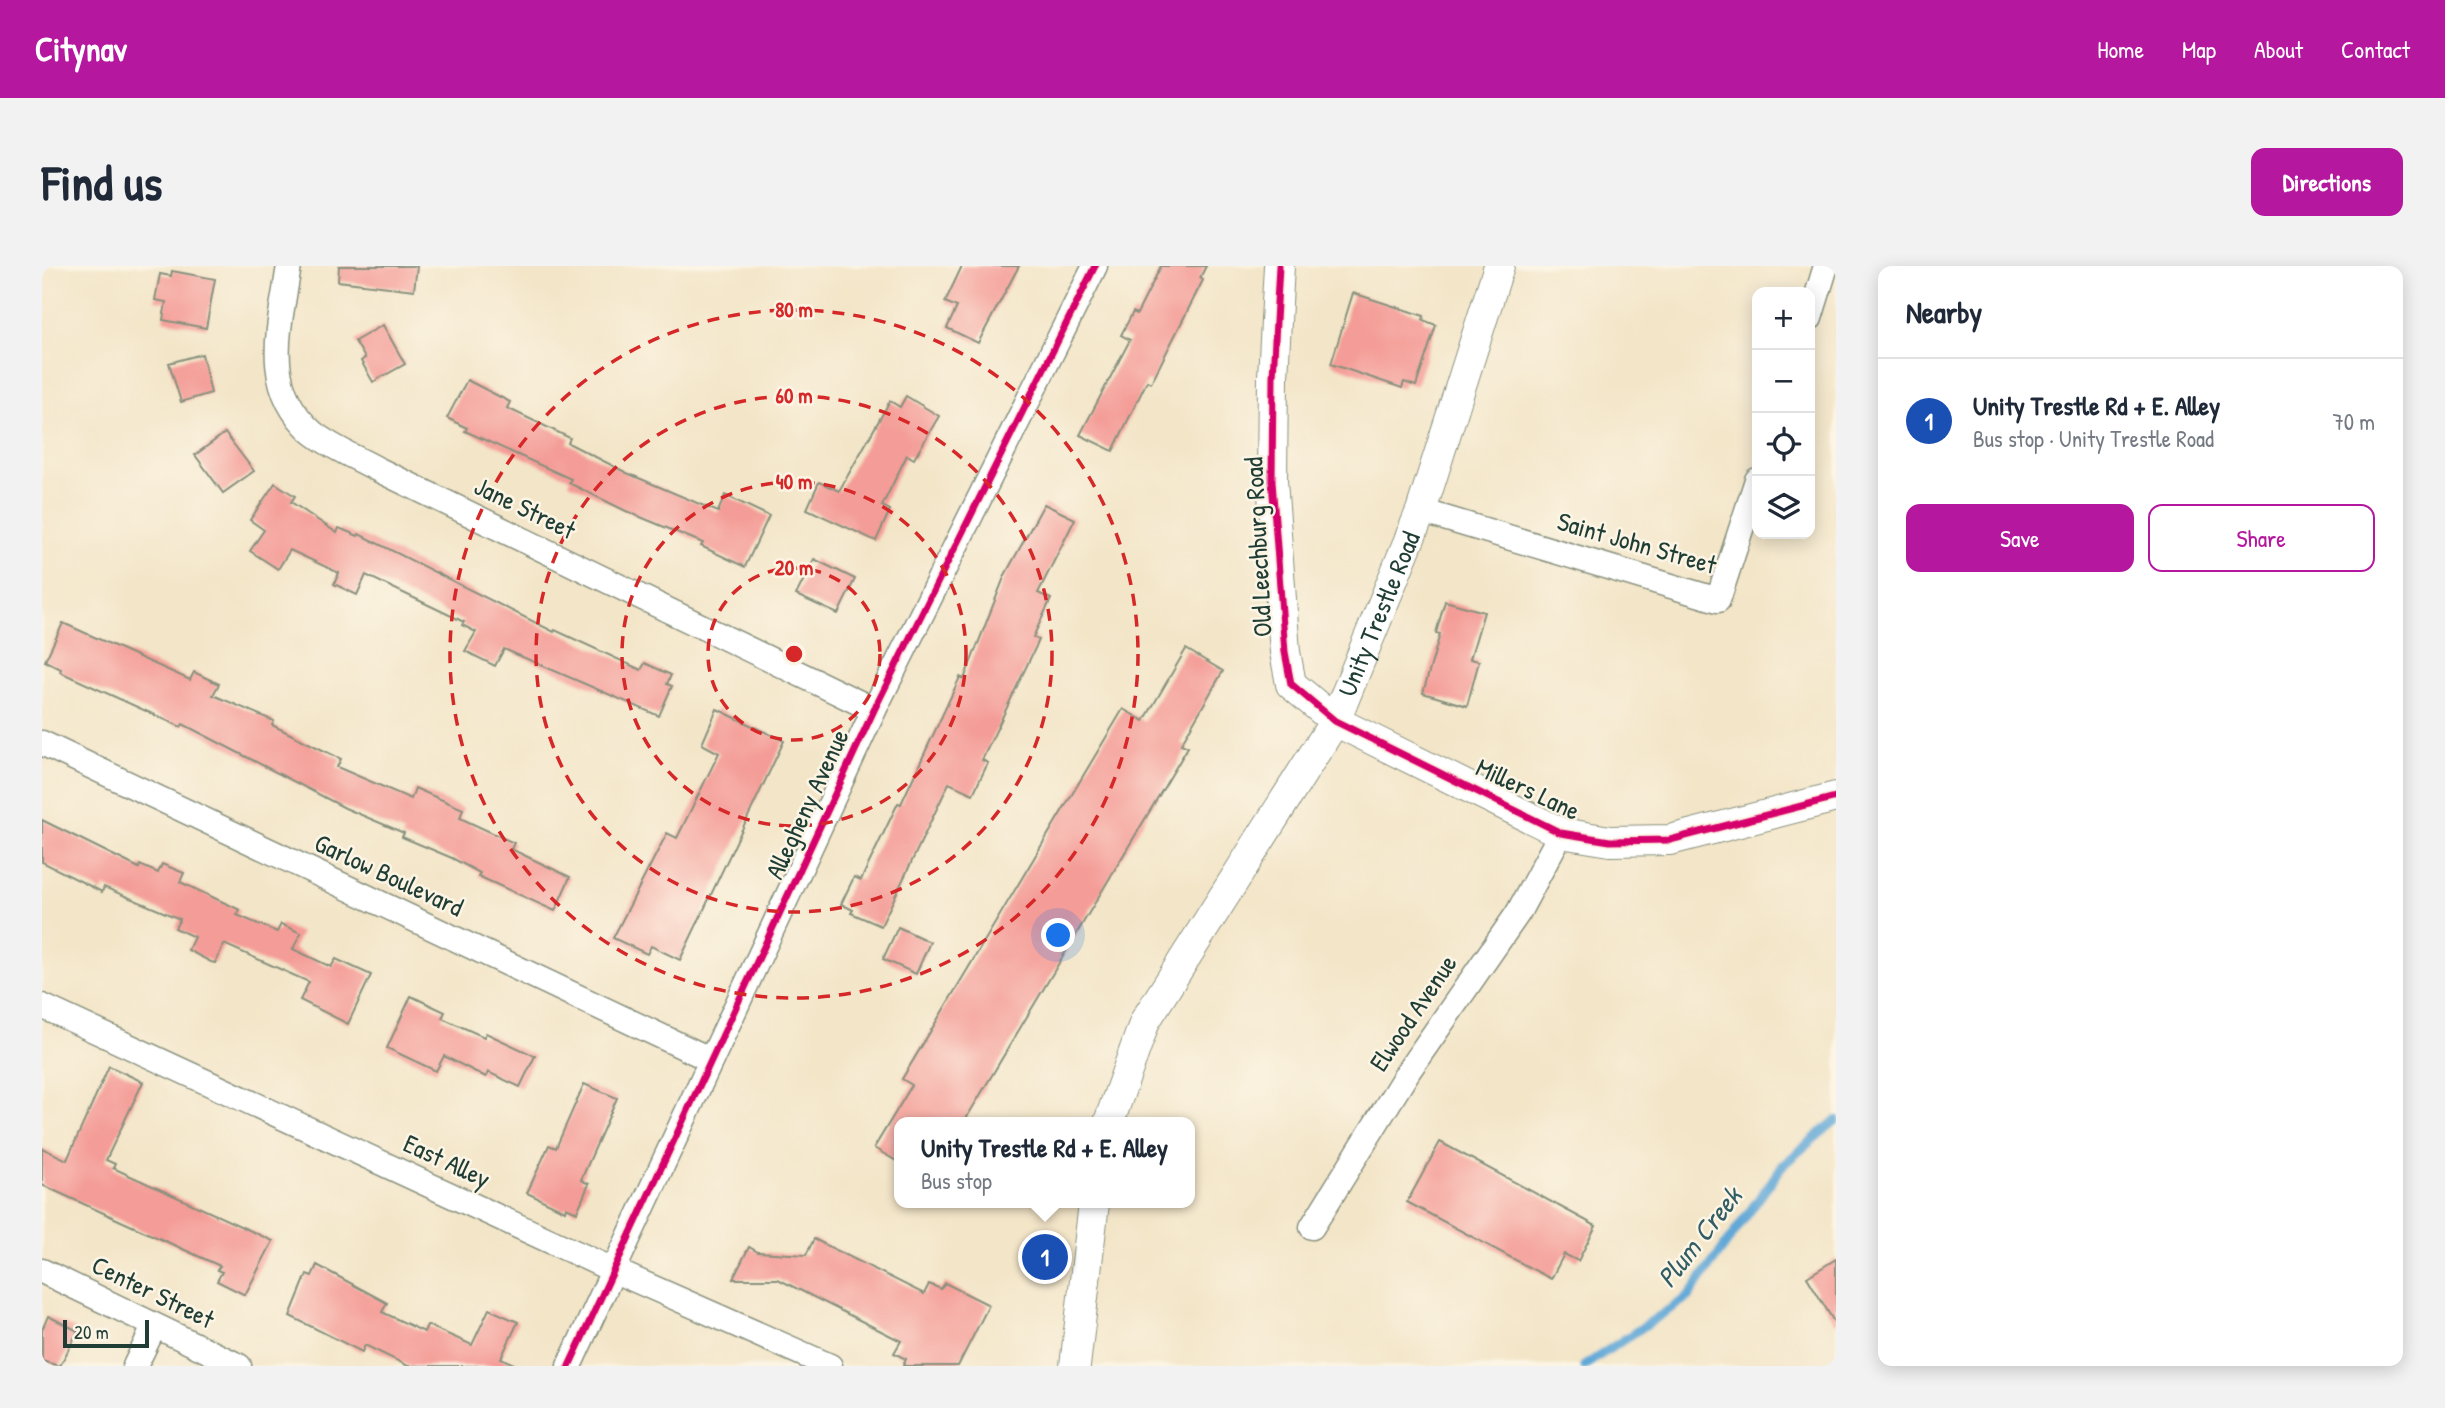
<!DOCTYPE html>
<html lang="en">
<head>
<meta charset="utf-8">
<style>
	body { margin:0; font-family:"Patrick Hand",sans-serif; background:#f2f2f3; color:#1f2937 }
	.controls { position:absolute; right:21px; top:21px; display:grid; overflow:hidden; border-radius:14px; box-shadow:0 4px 18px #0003 }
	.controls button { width:63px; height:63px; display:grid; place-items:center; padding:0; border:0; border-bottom:2px solid #e0e1e3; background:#fff; color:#1f2937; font:35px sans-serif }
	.scale { position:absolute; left:21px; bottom:18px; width:86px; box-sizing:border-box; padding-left:7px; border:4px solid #1f3d34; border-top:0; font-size:19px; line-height:24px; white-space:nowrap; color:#1f3d34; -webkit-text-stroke:5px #fcf5e5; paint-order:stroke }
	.you { position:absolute; left:1017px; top:670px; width:24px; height:24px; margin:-18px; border:5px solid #fff; border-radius:50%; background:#1a73e8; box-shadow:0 0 0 10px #1a73e833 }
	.badge { display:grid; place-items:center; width:46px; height:46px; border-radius:50%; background:#b5179e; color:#fff; font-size:23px; font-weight:700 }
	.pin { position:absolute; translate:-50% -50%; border:4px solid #fff; box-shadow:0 2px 7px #0006 }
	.popup { position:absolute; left:852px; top:851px; width:301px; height:91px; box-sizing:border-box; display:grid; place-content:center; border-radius:14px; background:#fff; filter:drop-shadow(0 2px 5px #0005); font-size:23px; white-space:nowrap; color:#747a83 }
	.popup b { font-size:26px; color:#1f2937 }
	.popup::after { content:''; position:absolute; left:50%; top:100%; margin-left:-14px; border:14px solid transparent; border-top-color:#fff }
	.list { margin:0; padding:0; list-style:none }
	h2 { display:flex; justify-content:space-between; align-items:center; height:91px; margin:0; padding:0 28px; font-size:30px }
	h2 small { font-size:23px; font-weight:400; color:#747a83 }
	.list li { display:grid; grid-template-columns:46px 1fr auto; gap:21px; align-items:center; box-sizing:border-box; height:126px; padding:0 28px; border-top:2px solid #e0e1e3 }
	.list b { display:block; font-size:26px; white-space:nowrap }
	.list p { margin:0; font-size:23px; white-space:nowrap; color:#747a83 }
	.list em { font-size:23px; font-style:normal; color:#747a83 }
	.actions { display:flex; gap:14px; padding:21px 28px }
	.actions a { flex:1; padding:16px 0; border:2px solid #b5179e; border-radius:14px; text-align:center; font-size:24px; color:#b5179e }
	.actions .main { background:#b5179e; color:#fff }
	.icon { flex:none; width:38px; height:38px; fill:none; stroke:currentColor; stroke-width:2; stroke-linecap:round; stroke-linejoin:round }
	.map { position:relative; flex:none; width:1794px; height:1100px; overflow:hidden; border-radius:14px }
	header { display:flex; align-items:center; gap:42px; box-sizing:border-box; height:98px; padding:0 35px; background:#b5179e; color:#fff }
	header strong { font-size:33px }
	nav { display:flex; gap:38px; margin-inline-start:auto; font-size:24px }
	.intro { display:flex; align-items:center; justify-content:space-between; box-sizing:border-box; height:168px; padding:0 42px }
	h1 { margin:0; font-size:49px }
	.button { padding:18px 32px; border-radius:14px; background:#b5179e; color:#fff; font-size:24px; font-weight:700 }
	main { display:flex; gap:42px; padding:0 42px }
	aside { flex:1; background:#fff; border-radius:14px; box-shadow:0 4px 18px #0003 }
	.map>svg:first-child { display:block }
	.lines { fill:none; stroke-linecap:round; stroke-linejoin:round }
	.stream { stroke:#60a8d7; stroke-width:9 }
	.building { fill:#f49c97 }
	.minor-casing { stroke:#89917e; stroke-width:27 }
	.tertiary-casing { stroke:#89917e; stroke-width:32 }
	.minor { stroke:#fff; stroke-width:24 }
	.tertiary { stroke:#fff; stroke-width:30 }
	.cycleway-casing { stroke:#fcf5e5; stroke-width:11 }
	.cycleway { stroke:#d6006c; stroke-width:7 }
	.ring { fill:none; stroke:#d62828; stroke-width:3.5; stroke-dasharray:12 9 }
	.labels { text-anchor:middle; stroke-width:5; stroke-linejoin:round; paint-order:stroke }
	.street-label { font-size:26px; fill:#1f3d34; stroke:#fcf5e5 }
	.water-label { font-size:28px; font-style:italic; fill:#325d65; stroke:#fcf5e5 }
	.centre { fill:#d62828; stroke:#fcf5e5; stroke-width:3.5 }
	.ring-label { font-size:21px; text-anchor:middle; font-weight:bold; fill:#d62828; stroke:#fcf5e5; stroke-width:5; stroke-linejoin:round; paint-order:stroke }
</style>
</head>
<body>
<header>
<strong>Citynav</strong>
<nav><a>Home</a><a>Map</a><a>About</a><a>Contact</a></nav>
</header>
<div class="intro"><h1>Find us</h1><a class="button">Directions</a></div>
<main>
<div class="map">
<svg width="1794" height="1100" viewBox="0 0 1794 1100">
	<rect width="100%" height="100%" fill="#fcf5e5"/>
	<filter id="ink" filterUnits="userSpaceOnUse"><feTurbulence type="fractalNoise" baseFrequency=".0143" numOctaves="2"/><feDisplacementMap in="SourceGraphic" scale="14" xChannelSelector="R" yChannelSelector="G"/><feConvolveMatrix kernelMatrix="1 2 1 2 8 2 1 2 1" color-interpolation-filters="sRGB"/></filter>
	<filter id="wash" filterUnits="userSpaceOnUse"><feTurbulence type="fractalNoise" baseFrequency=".00686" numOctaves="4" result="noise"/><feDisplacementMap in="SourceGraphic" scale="28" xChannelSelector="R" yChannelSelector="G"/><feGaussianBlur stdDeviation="1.57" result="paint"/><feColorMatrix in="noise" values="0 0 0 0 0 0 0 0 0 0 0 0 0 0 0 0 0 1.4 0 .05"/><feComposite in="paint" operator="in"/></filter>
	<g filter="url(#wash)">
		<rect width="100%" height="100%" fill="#f3e5c8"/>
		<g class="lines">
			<path class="stream" d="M1542,1100L1646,1031L1741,899L1794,854"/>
		</g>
		<g id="blocks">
			<g class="building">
				<path d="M297,0H375L372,24L296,15Z"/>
				<path d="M920,0H977L936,77L905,62L915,41L903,36Z"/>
				<path d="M1119,0H1164L1158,12L1161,14L1109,117L1105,115L1071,185L1038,169L1088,74L1079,69L1091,46L1095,48Z"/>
				<path d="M130,5L173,13L164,62L121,54L124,36L113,34L118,8L129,10Z"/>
				<path d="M1311,27L1382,50L1381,54L1394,59L1374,120L1362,116L1360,122L1289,98Z"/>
				<path d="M341,59L363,98L331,116L319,95L323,92L313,75Z"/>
				<path d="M160,88L169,127L139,136L127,97Z"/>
				<path d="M425,114L468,136L465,142L528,172L526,177L585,207L676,246L683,229L727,250L703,301L659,280L661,277L584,245L527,217L529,213L423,165L425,162L405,152Z"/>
				<path d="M864,130L897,150L872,193L865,189L840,240L848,244L834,275L765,243L777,216L797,225L848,135L858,141Z"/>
				<path d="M183,167L212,205L181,227L153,189Z"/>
				<path d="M233,217L253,230L249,236L295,267L297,262L316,270L317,268L512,366L513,364L599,404L603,397L629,409L625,418L630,420L617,450L462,383L453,400L423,385L434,366L420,359L422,356L324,309L315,329L292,318L297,307L248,284L236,303L208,285L222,264L208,254Z"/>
				<path d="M1002,238L1033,253L996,327L1009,333L991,371L997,374L940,494L946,497L931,528L907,517L839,660L809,647L811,644L799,638L812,611L819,614L856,537L859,538L918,411L922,413L963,309Z"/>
				<path d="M772,293L813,313L796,348L754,329Z"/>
				<path d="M1403,335L1442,346L1428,393L1437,395L1425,440L1381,427L1398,368L1394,367Z"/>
				<path d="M21,357L148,414L152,406L177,418L171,429L232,455L230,459L299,493L295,501L369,533L373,522L421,543L418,552L472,577L469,583L528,611L513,645L436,610L438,607L410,592L360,571L362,567L303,542L141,458L139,461L18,406L19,403L3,395Z"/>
				<path d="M1144,383L1181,405L1139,478L1146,481L922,856H858V897L832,882L870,819L860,813L1081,443L1102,455Z"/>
				<path d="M675,443L742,475L638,694L609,680L605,688L571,672L625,567L635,572L677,487L660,478Z"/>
				<path d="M0,554L97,602L98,599L116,607L120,598L142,607L138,616L198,644L195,649L235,666L239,658L259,667L251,683L289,701L294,693L329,709L306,758L258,734L267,716L182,678L173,697L169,696L146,684L152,671L133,662L138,653L62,621L60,626L0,596Z"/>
				<path d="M856,661L888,676L874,708L841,693Z"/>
				<path d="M369,730L403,746L400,752L442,771L444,767L493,790L478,821L446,806L444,811L402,790L394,805L345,782Z"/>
				<path d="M67,800L101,816L64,894L73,898L71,902L231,975L203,1029L175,1015L180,1006L175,1004L178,1000L0,919V882L25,894Z"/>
				<path d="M542,818L575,832L539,914L547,918L535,946L524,941L523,945L485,927L507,879L514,882Z"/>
				<path d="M1398,876L1554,960L1536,995L1522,988L1509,1013L1365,936Z"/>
				<path d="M772,973L882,1028L887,1018L899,1023L903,1017L947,1039L916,1100H861L864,1093L852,1087L859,1075L736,1013H691L707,981L716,986L764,989Z"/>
				<path d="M1794,993V1059L1765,1011Z"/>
				<path d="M275,999L345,1037L340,1046L382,1066L385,1059L430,1079L447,1043L476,1056L459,1092L476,1100H366L323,1079L320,1086L248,1050L265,1008L270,1010Z"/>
				<path d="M6,1050L36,1065L18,1100L0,1095V1064Z"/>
			</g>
		</g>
	</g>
	<g filter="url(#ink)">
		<use href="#blocks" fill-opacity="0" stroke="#89917e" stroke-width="2"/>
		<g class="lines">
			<g class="minor-casing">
				<g id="minor">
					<path d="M247,0C238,61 218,119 270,166C288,181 315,192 335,203L832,444"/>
					<path d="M1768,52L1784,0"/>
					<path d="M1379,245L1676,334L1715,214"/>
					<path d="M0,477L669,794"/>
					<path d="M0,740L573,1005L788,1100"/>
					<path d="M1270,961L1367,804L1476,647L1519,567"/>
					<path d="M0,1005L197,1100"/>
					<path d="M93,1100L112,1061"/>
					<path d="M527,1100L832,444L1053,0"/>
				</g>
			</g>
			<g class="tertiary-casing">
				<g id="tertiary">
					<path d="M1237,0L1231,111L1230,215L1243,386L1249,418L1293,455L1519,567L1568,575L1628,574L1794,531"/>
					<path id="s1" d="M1067,856L1103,755L1293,455L1379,245L1457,0"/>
					<path d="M1033,1100L1052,937"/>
				</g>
			</g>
			<use href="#minor" class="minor"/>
			<use href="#tertiary" class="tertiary"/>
			<g class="cycleway-casing">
				<g id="cycleway">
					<path d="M1237,0L1231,111L1230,215L1243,386L1249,418L1293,455L1519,567L1568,575L1628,574L1794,531"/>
					<path d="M527,1100L832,444L1053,0"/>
				</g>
			</g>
			<use href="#cycleway" class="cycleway"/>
		</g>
	</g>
	<g class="ring">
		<circle cx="752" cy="388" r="86"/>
		<circle cx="752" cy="388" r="172"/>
		<circle cx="752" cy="388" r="258"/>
		<circle cx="752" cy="388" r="344"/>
	</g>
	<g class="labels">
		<g class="street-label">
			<text transform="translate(483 242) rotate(26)" y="9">Jane Street</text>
			<text transform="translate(1595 277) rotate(16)" y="9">Saint John Street</text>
			<text transform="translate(1216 281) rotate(-93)" y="9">Old Leechburg Road</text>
			<text dy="9" stroke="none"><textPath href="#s1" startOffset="578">Unity Trestle Road</textPath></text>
			<text transform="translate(1486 523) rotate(25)" y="9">Millers Lane</text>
			<text transform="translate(765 538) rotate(-65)" y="9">Allegheny Avenue</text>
			<text transform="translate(347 609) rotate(25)" y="9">Garlow Boulevard</text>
			<text transform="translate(1371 747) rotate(-56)" y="9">Elwood Avenue</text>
			<text transform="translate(405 895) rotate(25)" y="9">East Alley</text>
			<text transform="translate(111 1026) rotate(26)" y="9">Center Street</text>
		</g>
		<g class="water-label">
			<text transform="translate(1657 971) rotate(-52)" y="10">Plum Creek</text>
		</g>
	</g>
	<circle cx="752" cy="388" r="10" class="centre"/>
	<g class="ring-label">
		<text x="752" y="51">80 m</text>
		<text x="752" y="137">60 m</text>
		<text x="752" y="223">40 m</text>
		<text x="752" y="309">20 m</text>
	</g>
</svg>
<div class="controls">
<button>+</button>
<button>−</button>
<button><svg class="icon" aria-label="locate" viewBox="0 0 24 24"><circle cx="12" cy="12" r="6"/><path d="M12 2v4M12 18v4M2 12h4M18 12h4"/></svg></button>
<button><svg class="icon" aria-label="layers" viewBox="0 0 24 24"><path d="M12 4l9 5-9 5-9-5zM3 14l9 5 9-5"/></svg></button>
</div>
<div class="scale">20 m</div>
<div class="you"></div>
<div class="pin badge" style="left:1003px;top:991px;background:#1a4fb4">1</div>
<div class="popup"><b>Unity Trestle Rd + E. Alley</b>Bus stop</div>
</div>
<aside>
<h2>Nearby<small></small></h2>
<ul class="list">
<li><span class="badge" style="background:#1a4fb4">1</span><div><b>Unity Trestle Rd + E. Alley</b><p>Bus stop · Unity Trestle Road</p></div><em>70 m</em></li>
</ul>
<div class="actions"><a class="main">Save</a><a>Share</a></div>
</aside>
</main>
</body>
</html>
